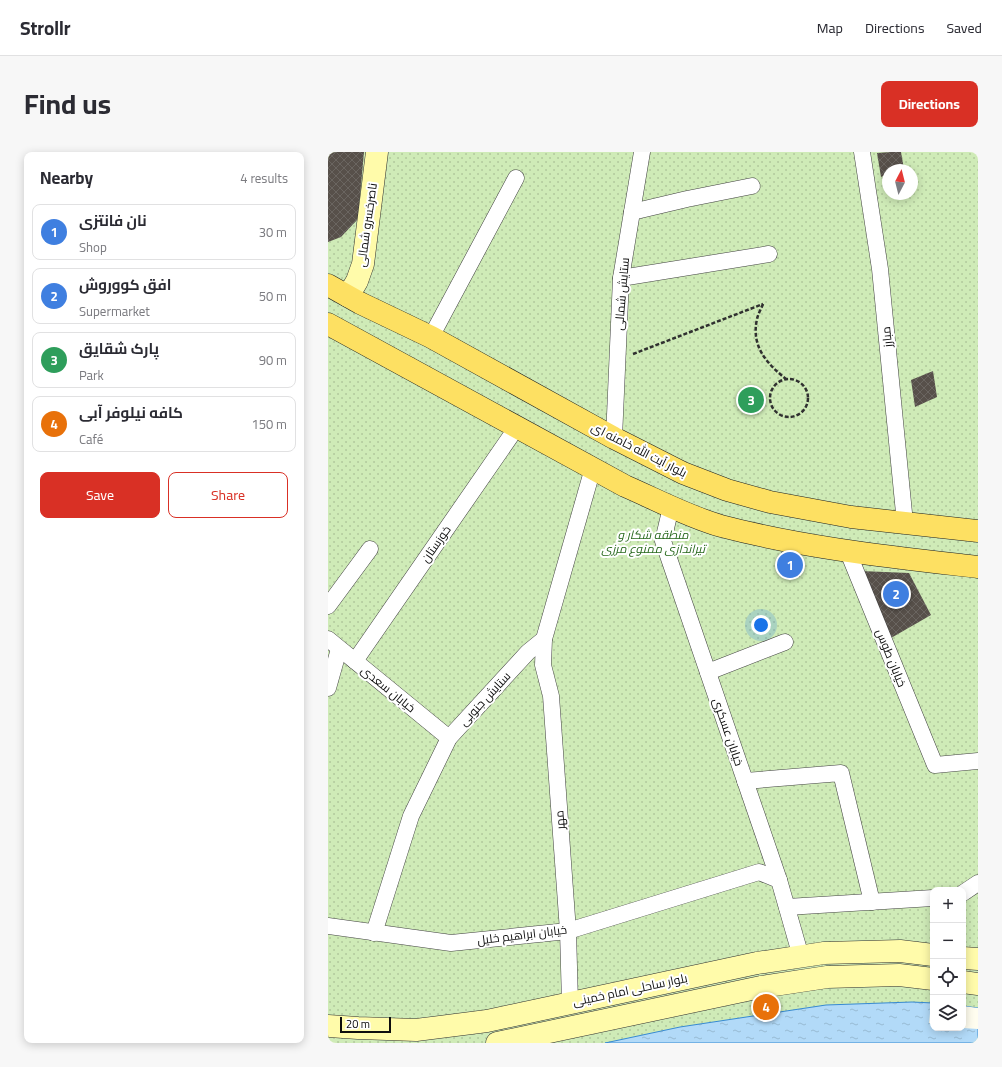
<!DOCTYPE html>
<html lang="en">
<head>
<meta charset="utf-8">
<style>
	body { margin:0; font-family:Georgia,Cairo,serif; background:#f7f7f7; color:#2b2b33 }
	.controls { position:absolute; right:12px; bottom:12px; display:grid; overflow:hidden; border-radius:8px; box-shadow:0 2px 10px #0003 }
	.controls button { width:36px; height:36px; display:grid; place-items:center; padding:0; border:0; border-bottom:1px solid #e1e1e2; background:#fff; color:#2b2b33; font:20px sans-serif }
	.compass { position:absolute; left:554px; top:12px; width:36px; height:36px; border-radius:50%; background:#fff; box-shadow:0 2px 10px #0003; rotate:7deg }
	.scale { position:absolute; left:12px; bottom:10px; width:51px; box-sizing:border-box; padding-left:4px; border:2px solid #0e0e0e; border-top:0; font-size:11px; line-height:14px; white-space:nowrap; color:#0e0e0e; -webkit-text-stroke:3px #fff; paint-order:stroke }
	.you { position:absolute; left:433px; top:473px; width:14px; height:14px; margin:-10px; border:3px solid #fff; border-radius:50%; background:#1a73e8; box-shadow:0 0 0 6px #1a73e833 }
	.badge { display:grid; place-items:center; width:26px; height:26px; border-radius:50%; background:#d93025; color:#fff; font-size:13px; font-weight:700 }
	.pin { position:absolute; translate:-50% -50%; border:2px solid #fff; box-shadow:0 1px 4px #0006 }
	.list { margin:0; padding:0; list-style:none }
	h2 { display:flex; justify-content:space-between; align-items:center; height:52px; margin:0; padding:0 16px; font-size:17px }
	h2 small { font-size:13px; font-weight:400; color:#7c7c81 }
	.list li { display:grid; grid-template-columns:26px 1fr auto; gap:12px; align-items:center; box-sizing:border-box; height:56px; margin:0 8px 8px; padding:0 8px; border:1px solid #e1e1e2; border-radius:8px }
	.list b { display:block; font-size:15px; white-space:nowrap }
	.list p { margin:0; font-size:13px; white-space:nowrap; color:#7c7c81 }
	.list em { font-size:13px; font-style:normal; color:#7c7c81 }
	.actions { display:flex; gap:8px; padding:12px 16px }
	.actions a { flex:1; padding:9px 0; border:1px solid #d93025; border-radius:8px; text-align:center; font-size:14px; color:#d93025 }
	.actions .main { background:#d93025; color:#fff }
	.icon { flex:none; width:22px; height:22px; fill:none; stroke:currentColor; stroke-width:2; stroke-linecap:round; stroke-linejoin:round }
	.map { position:relative; flex:none; width:650px; height:891px; overflow:hidden; border-radius:8px }
	header { display:flex; align-items:center; gap:24px; box-sizing:border-box; height:56px; padding:0 20px; background:#fff; border-bottom:1px solid #e1e1e2 }
	header strong { font-size:19px }
	nav { display:flex; gap:22px; margin-inline-start:auto; font-size:14px }
	.intro { display:flex; align-items:center; justify-content:space-between; box-sizing:border-box; height:96px; padding:0 24px }
	h1 { margin:0; font-size:28px }
	.button { padding:10px 18px; border-radius:8px; background:#d93025; color:#fff; font-size:14px; font-weight:700 }
	main { display:flex; gap:24px; padding:0 24px }
	aside { flex:1; background:#fff; border-radius:8px; box-shadow:0 2px 10px #0003 }
	.map>svg:first-child { display:block }
	.grass { fill:url(#grass-dots); fill-rule:evenodd }
	.water { fill:url(#water-ripples); stroke:#378ad2 }
	.pier { fill:#fffdef }
	.building { fill:url(#building-cross-hatch) }
	.lines { fill:none; stroke-linecap:round; stroke-linejoin:round }
	.street-casing { stroke:#414141; stroke-width:17 }
	.secondary-casing { stroke:#303030; stroke-width:23 }
	.primary-casing { stroke:#1f1f1f; stroke-width:23 }
	.path { stroke:#303030; stroke-width:2.5; stroke-dasharray:4 2; stroke-linecap:butt }
	.street { stroke:#fff; stroke-width:16 }
	.secondary { stroke:#fffbaa; stroke-width:22 }
	.primary { stroke:#fde062; stroke-width:22 }
	.labels { text-anchor:middle; stroke-width:4; stroke-linejoin:round; paint-order:stroke }
	.street-label { font-size:12px; fill:#0e0e0e; stroke:#fff }
	.park-label { font-size:12px; font-style:italic; fill:#27681c; stroke:#fff }
</style>
</head>
<body>
<header>
<strong>Strollr</strong>
<nav><a>Map</a><a>Directions</a><a>Saved</a></nav>
</header>
<div class="intro"><h1>Find us</h1><a class="button">Directions</a></div>
<main>
<aside>
<h2>Nearby<small>4 results</small></h2>
<ul class="list">
<li><span class="badge" style="background:#3f7fe0">1</span><div><b>نان فانتزی</b><p>Shop</p></div><em>30 m</em></li>
<li><span class="badge" style="background:#3f7fe0">2</span><div><b>افق کووروش</b><p>Supermarket</p></div><em>50 m</em></li>
<li><span class="badge" style="background:#2e9e5b">3</span><div><b>پارک شقایق</b><p>Park</p></div><em>90 m</em></li>
<li><span class="badge" style="background:#e8710a">4</span><div><b>کافه نیلوفر آبی</b><p>Café</p></div><em>150 m</em></li>
</ul>
<div class="actions"><a class="main">Save</a><a>Share</a></div>
</aside>
<div class="map">
<svg width="650" height="891" viewBox="0 0 650 891">
	<defs>
		<pattern id="grass-dots" width="8" height="8" patternUnits="userSpaceOnUse"><rect width="8" height="8" fill="#cfebb7"/><path d="M2 2h.1M6 6h.1" fill="none" stroke="#b1c89c" stroke-width="1.8" stroke-linecap="round"/></pattern>
		<pattern id="water-ripples" width="26" height="14" patternUnits="userSpaceOnUse"><rect width="26" height="14" fill="#b2daf8"/><path d="M2 4q2-2 4 0t4 0M15 11q2-2 4 0t4 0" fill="none" stroke="#98bad3"/></pattern>
		<pattern id="building-cross-hatch" width="8" height="8" patternUnits="userSpaceOnUse"><rect width="8" height="8" fill="#57504a"/><path d="M0 0l8 8M0 8l8-8" fill="none" stroke="#6a6560"/></pattern>
	</defs>
	<rect width="100%" height="100%" fill="#fffdef"/>
	<path class="grass" d="M0,0H650V891H0ZM560,18H584V42H560ZM605,738H635V876H605Z"/>
	<path class="water" d="M584,850L605,851V876H635V854L650,856V891H277L352,875L498,853Z"/>
	<g class="pier">
		<path d="M603,851H605V872L601,871Z"/>
		<path d="M635,854L650,856V877L635,876Z"/>
	</g>
	<g class="building">
		<path d="M0,0H36L30,67L13,85L0,90Z"/>
		<path d="M563,0H573L576,17L560,18V22L553,25L549,1Z"/>
		<path d="M605,219L609,245L587,255L583,228Z"/>
		<path d="M453,400L463,401L472,425L458,424Z"/>
		<path d="M533,419L581,421L603,463L563,486Z"/>
	</g>
	<g class="lines">
		<g class="street-casing">
			<g id="street">
				<path d="M534,0L552,117L577,371"/>
				<path d="M304,60L359,47L424,34"/>
				<path d="M293,126L441,102"/>
				<path d="M103,185L188,26"/>
				<path d="M286,286L293,126L314,0"/>
				<path d="M343,355L335,389L451,728L473,805"/>
				<path d="M520,400L607,613L650,609"/>
				<path d="M0,454L42,397"/>
				<path d="M0,487L121,586"/>
				<path d="M216,487L215,513L223,544L240,779L242,851"/>
				<path d="M27,509L189,275"/>
				<path d="M380,520L457,490"/>
				<path d="M0,536L11,497"/>
				<path d="M417,629L513,621L544,750"/>
				<path d="M635,741L650,731"/>
				<path d="M459,755L605,746"/>
				<path d="M0,774L123,791L240,779L431,720L451,728"/>
				<path d="M46,781L83,664L121,586L200,500L216,487L265,316"/>
			</g>
		</g>
		<g class="secondary-casing">
			<g id="secondary">
				<path d="M20,144L29,129L35,112L49,0"/>
				<path d="M635,806L650,807"/>
				<path d="M635,830L650,832"/>
				<path d="M0,874L30,876L88,878L159,869L429,811L496,801L572,799L605,803"/>
				<path d="M169,891L433,835L499,825L571,823L605,827"/>
			</g>
		</g>
		<g class="primary-casing">
			<g id="primary">
				<path d="M0,133L32,151L103,185L286,286L355,321L399,338L442,350L523,365L650,379"/>
				<path d="M0,172L297,334C327,347 361,365 393,374C477,396 564,405 650,415"/>
			</g>
		</g>
		<g class="path">
			<path d="M435,152C433,157 430,162 429,167C423,194 438,211 458,227"/>
			<path d="M305,202L435,152"/>
			<circle cx="461" cy="246" r="19"/>
		</g>
		<use href="#street" class="street"/>
		<use href="#secondary" class="secondary"/>
		<use href="#primary" class="primary"/>
	</g>
	<g class="labels">
		<g class="street-label">
			<text transform="translate(39 73) rotate(-82)" y="4">ناصرخسرو شمالی</text>
			<text transform="translate(294 142) rotate(-85)" y="4">ستایش شمالی</text>
			<text transform="translate(559 185) rotate(-96)" y="4">مبارز</text>
			<text transform="translate(311 298) rotate(27)" y="4">بلوار آیت الله خامنه ای</text>
			<text transform="translate(108 392) rotate(-55)" y="4">خوزستان</text>
			<text transform="translate(563 506) rotate(68)" y="4">خیابان طوس</text>
			<text transform="translate(60 537) rotate(39)" y="4">خیابان سعدی</text>
			<text transform="translate(157 547) rotate(-47)" y="4">ستایش جنوبی</text>
			<text transform="translate(400 580) rotate(71)" y="4">خیابان عسکری</text>
			<text transform="translate(232 668) rotate(-94)" y="4">مهر</text>
			<text transform="translate(194 783) rotate(-7)" y="4">خیابان ابراهیم خلیل</text>
			<text transform="translate(302 838) rotate(-12)" y="4">بلوار ساحلی امام خمینی</text>
		</g>
		<g class="park-label">
			<text x="325" y="387">منطقه شکار و<tspan x="325" dy="14">تیراندازی ممنوع مرزی</tspan></text>
		</g>
	</g>
</svg>
<div class="controls">
<button>+</button>
<button>−</button>
<button><svg class="icon" aria-label="locate" viewBox="0 0 24 24"><circle cx="12" cy="12" r="6"/><path d="M12 2v4M12 18v4M2 12h4M18 12h4"/></svg></button>
<button><svg class="icon" aria-label="layers" viewBox="0 0 24 24"><path d="M12 4l9 5-9 5-9-5zM3 14l9 5 9-5"/></svg></button>
</div>
<svg class="compass" viewBox="-18 -18 36 36"><path d="M0-13l5 13h-10z" fill="#e53935"/><path d="M0 13l5-13h-10z" fill="#7c7c81"/></svg>
<div class="scale">20 m</div>
<div class="you"></div>
<div class="pin badge" style="left:462px;top:413px;background:#3f7fe0">1</div>
<div class="pin badge" style="left:568px;top:442px;background:#3f7fe0">2</div>
<div class="pin badge" style="left:423px;top:248px;background:#2e9e5b">3</div>
<div class="pin badge" style="left:438px;top:855px;background:#e8710a">4</div>
</div>
</main>
</body>
</html>
